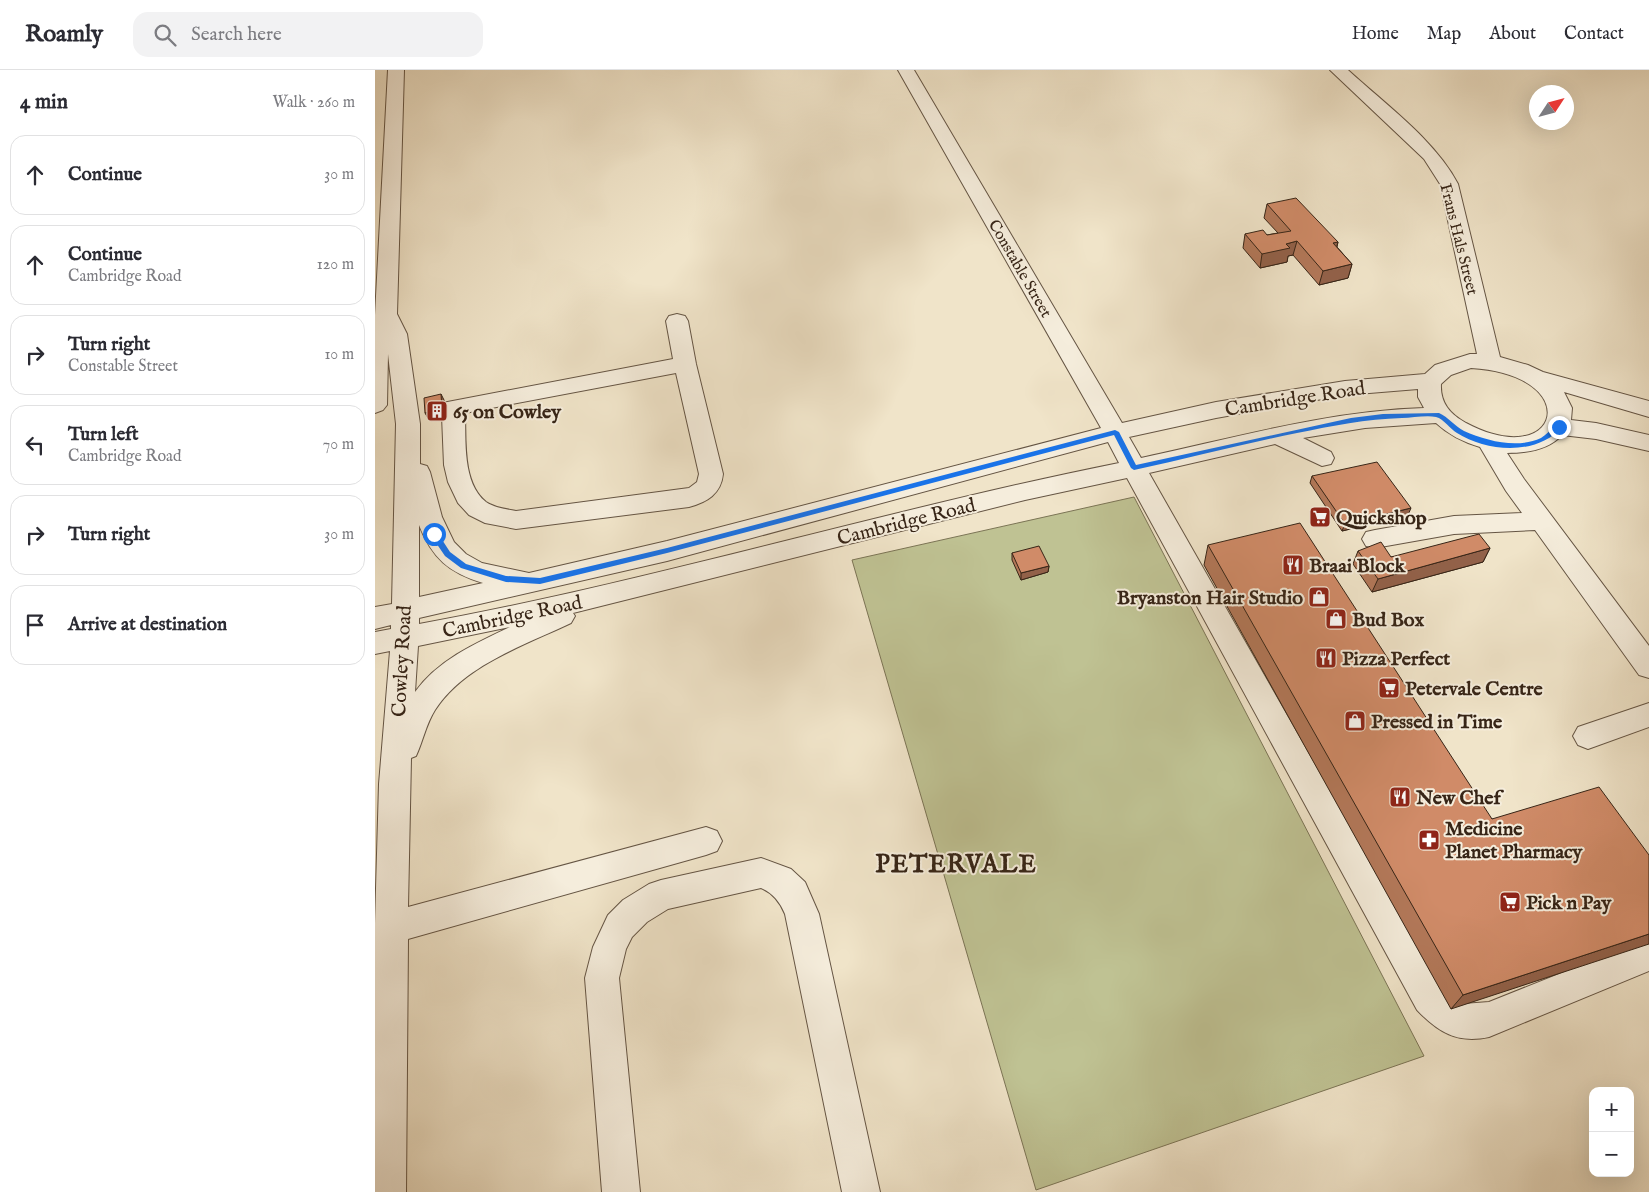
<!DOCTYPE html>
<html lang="en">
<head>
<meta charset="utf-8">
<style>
	body { margin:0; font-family:"IM FELL English",serif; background:#f2f2f3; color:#2b2b33 }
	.controls { position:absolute; right:15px; bottom:15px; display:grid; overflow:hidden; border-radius:10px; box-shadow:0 5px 20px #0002 }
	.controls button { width:45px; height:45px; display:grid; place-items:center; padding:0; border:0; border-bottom:1px solid #e1e1e2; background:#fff; color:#2b2b33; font:25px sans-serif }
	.compass { position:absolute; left:1154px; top:15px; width:45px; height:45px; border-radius:50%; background:#fff; box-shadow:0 5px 20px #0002; rotate:54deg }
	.stop { position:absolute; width:15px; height:15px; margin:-11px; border:4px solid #1a73e8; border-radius:50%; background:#fff }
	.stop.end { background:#1a73e8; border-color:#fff; box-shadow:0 1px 5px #0008 }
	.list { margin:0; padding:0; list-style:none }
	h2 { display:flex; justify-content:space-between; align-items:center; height:65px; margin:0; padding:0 20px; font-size:21px }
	h2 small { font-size:16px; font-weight:400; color:#7c7c81 }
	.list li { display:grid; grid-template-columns:32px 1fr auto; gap:15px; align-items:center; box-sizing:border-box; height:80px; margin:0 10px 10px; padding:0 10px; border:1px solid #e1e1e2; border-radius:15px }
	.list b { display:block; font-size:19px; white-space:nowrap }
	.list p { margin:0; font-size:16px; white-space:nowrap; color:#7c7c81 }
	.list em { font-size:16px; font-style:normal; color:#7c7c81 }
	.icon { flex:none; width:28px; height:28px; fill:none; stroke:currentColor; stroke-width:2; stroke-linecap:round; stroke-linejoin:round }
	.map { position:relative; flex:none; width:1274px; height:1122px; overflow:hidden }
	header { display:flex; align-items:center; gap:30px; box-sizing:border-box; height:70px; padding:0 25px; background:#fff; border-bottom:1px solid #e1e1e2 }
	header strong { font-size:24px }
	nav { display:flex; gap:28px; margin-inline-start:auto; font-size:18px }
	.search { width:350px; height:45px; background:#f2f2f3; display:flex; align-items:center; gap:12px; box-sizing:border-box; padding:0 18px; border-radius:15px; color:#7c7c81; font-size:19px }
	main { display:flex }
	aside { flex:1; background:#fff }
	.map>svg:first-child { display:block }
	.green { fill:#bfc293; stroke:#7b7455 }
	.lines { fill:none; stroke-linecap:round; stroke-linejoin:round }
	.minor-casing { stroke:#655544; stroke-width:2 }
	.minor { fill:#f5eddc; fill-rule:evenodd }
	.wall { fill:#b37859; stroke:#372517 }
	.shaded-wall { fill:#926149; stroke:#372517 }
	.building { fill:#d08b68; stroke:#372517 }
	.route { fill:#1a73e8 }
	.labels { text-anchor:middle; stroke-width:4; stroke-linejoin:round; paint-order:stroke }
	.far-street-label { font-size:16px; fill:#372517; stroke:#f5eddc }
	.street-label { font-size:20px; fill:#372517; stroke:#f5eddc }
	.poi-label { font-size:20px; font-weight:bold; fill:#372517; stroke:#f5eddc; text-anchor:start }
	.district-label { font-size:25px; font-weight:bold; letter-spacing:1px; fill:#372517; stroke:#f5eddc }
</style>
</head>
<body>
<header>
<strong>Roamly</strong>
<div class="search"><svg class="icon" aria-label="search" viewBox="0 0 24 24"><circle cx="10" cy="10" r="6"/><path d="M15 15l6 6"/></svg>Search here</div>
<nav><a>Home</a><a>Map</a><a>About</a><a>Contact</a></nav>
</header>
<main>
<aside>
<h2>4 min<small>Walk · 260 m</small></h2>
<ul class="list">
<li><svg class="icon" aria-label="ahead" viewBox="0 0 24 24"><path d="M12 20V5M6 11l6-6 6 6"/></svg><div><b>Continue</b></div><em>30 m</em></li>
<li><svg class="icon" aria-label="ahead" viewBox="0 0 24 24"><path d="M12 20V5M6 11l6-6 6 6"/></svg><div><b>Continue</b><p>Cambridge Road</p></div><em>120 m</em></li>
<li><svg class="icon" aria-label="right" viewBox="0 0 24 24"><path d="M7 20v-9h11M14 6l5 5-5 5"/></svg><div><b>Turn right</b><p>Constable Street</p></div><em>10 m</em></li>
<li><svg class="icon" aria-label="left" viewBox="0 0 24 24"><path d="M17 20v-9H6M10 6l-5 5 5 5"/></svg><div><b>Turn left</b><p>Cambridge Road</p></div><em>70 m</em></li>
<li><svg class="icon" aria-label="right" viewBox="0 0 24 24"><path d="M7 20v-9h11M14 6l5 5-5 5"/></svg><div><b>Turn right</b></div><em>30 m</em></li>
<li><svg class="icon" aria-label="arrive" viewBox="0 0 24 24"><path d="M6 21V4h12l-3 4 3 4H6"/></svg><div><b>Arrive at destination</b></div></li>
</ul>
</aside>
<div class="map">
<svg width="1274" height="1122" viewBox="0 0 1274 1122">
	<rect width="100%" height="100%" fill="#f0e4c9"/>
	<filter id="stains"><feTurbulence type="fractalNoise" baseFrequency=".004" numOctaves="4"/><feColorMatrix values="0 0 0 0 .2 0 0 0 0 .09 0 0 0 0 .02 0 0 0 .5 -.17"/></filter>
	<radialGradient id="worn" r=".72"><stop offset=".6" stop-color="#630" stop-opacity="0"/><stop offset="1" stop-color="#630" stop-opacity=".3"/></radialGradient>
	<path class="green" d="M759,427L1049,986L661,1120L477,490Z"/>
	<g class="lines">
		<g class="minor-casing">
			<g id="minor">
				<path d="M13,0H29L22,244L32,264L45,354V394L52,396L55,402L67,447L79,472L91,484L107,493L154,503L292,471L726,358L523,0H539L747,353L841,332L970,311L1050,304L1060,295L1095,284H1102L1065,114L1049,89L955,0H973C1010,34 1060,70 1083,114L1125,287L1153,295L1168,302L1274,331V347L1189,322L1197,338L1196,350L1221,353L1274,365V381L1221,369L1187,365C1173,380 1152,383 1132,383L1149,409L1274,576V608L1264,605L1160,460L1079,464L1000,478L991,476L987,469L991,462L1000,460L1079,446L1147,443L1131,421L1105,377C1088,372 1074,365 1061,353L990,358L928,368L956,382L959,388L956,394L947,396L900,374L774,403L1066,916L1088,934L1114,932L1274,868V901L1114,967C1082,974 1063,962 1042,940L752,408L650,430L198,543L200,546L196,553C150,575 89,595 60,640C51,654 48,671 41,686L36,688L33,837L331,757L342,761L347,771L342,781L331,785L33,869L31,1122H0V853L4,714L15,581L0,584V562L16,559V555L0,559V537L17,534L21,354L13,284L12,335L8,340L0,343V245ZM1096,298C1212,305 1185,403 1091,353C1075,344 1065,333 1066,314L1076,305ZM1043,319V327L1049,338C952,341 860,368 766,388L754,367L841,348L970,325ZM733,372L744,393C509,440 280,511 44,554V548L292,491ZM44,455C57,488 74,503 108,513L44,527ZM135,557C101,573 63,590 40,622L43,576Z"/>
				<path d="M302,244L310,246L313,251L321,294L348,404C346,424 332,432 314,437L141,459L110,453L94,445L83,433L73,412L69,395L67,346L62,344L58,339L62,334L298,289L291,251L294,246ZM301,303L324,404L322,412L314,418L141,441C131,439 120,438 111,432C87,413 91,370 90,343Z"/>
				<path d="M1274,633V657L1213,679L1203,675L1198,666L1203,657Z"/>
				<path d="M386,788L416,799L430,812L444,844L505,1122H467L410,844C405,832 398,823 386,818L293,839L272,852L257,867L251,879L244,908L265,1122H227L210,908L218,877L233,845L248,830L274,814L286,810Z"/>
			</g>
		</g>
		<use href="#minor" class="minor"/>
	</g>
	<g class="wall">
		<path d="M892,134L963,172L962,177L977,194L973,208L944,215L918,185L913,186L912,192L885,198L868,178L870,164L892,165L903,163L889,148Z"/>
		<path d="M937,406L1033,445L967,461L935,413Z"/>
		<path d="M833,475L1117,749L1274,785L1076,939L829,495Z"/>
		<path d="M1115,478L1108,492L997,522L978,494L983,481L1016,487Z"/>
		<path d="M637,483L674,496L673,502L646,510L637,490Z"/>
	</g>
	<g class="shaded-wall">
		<path d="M922,171L918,185L913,186L912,192L885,198L887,184L911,174Z"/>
		<path d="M963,172L959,186L958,173Z"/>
		<path d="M977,194L973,208L944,215L948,201Z"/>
		<path d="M66,324L70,332L71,346L54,350L50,343Z"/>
		<path d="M1036,438L1033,445L967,461L970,454Z"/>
		<path d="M1115,478L1108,492L997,522L1003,509Z"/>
		<path d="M674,496L673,502L646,510V503Z"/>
		<path d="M1274,864V874L1076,939L1088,925Z"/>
	</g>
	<g class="building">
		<path d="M921,128L963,172L958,173L977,194L948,201L922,171L911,174L915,178L887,184L870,164L888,160L892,165L916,161L892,134Z"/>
		<path d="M66,324L67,339L50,343L49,328Z"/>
		<path d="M1002,392L1036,438L970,454L937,406Z"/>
		<path d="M925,453L1117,749L1224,717L1274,785V864L1088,925L833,475Z"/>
		<path d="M1104,464L1115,478L1003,509L983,481L1006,472L1016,487Z"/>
		<path d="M664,476L674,496L646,503L637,483Z"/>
	</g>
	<path class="route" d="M1064,343C1073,347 1080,356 1089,361C1112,371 1142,379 1166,368C1171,365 1176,359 1181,355L1187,357C1162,386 1112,382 1082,363C1075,359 1069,349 1061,347C1051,345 1037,348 1027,348C991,349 957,356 922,363C868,374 814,388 759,400L756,398L739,365L292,483L165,514L131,512L86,498L70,486L55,464L56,462H62L75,482L91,494L131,506L165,508L292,478L740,360L744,362L761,395L976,348L1008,344Z"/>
	<defs>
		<g id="building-square" transform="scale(1.125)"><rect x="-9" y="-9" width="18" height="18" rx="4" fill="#8f2418" stroke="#f5eddc"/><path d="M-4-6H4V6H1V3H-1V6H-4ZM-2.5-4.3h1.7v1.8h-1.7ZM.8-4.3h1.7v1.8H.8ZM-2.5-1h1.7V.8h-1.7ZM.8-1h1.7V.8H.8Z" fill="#fff"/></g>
		<g id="supermarket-square" transform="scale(1.125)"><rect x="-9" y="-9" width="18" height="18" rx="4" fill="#8f2418" stroke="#f5eddc"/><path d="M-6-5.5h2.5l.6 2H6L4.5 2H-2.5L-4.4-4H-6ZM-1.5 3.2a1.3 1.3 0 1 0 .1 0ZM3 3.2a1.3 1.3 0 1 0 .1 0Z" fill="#fff"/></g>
		<g id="restaurant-square" transform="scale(1.125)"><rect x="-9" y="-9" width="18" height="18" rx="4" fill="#8f2418" stroke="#f5eddc"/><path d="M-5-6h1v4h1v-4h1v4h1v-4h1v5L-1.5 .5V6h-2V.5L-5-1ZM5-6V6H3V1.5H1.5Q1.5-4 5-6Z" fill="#fff"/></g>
		<g id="shop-square" transform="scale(1.125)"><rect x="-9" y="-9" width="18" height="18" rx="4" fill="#8f2418" stroke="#f5eddc"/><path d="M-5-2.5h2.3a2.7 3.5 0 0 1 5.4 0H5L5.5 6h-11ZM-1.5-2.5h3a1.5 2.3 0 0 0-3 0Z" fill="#fff"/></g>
		<g id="pharmacy-square" transform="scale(1.125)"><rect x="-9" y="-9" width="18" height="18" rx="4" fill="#8f2418" stroke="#f5eddc"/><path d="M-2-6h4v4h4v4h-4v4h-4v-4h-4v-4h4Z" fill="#fff"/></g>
	</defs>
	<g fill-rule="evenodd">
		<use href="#building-square" x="62" y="341"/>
		<use href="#supermarket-square" x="945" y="447"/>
		<use href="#restaurant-square" x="918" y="495"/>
		<use href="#shop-square" x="944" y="527"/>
		<use href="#shop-square" x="961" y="549"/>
		<use href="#restaurant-square" x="951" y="588"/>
		<use href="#supermarket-square" x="1014" y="618"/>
		<use href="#shop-square" x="980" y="651"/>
		<use href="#restaurant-square" x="1025" y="727"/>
		<use href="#pharmacy-square" x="1054" y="770"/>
		<use href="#supermarket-square" x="1135" y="832"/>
	</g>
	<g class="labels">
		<g class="far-street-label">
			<text transform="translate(1085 169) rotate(76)" y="6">Frans Hals Street</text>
			<text transform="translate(646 198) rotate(60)" y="6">Constable Street</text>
		</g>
		<g class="street-label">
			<text transform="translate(920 328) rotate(-9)" y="7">Cambridge Road</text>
			<text transform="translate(531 451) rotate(-14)" y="7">Cambridge Road</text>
			<text transform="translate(137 546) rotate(-12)" y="7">Cambridge Road</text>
			<text transform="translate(26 591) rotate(-87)" y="7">Cowley Road</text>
		</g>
		<g class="poi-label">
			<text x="78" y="348">65 on Cowley</text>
			<text x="961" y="454">Quickshop</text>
			<text x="934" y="502">Braai Block</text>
			<text x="928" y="534" text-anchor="end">Bryanston Hair Studio</text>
			<text x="977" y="556">Bud Box</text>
			<text x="967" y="595">Pizza Perfect</text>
			<text x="1030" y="625">Petervale Centre</text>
			<text x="996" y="658">Pressed in Time</text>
			<text x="1041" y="734">New Chef</text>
			<text x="1070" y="765">Medicine<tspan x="1070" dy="23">Planet Pharmacy</tspan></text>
			<text x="1151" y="839">Pick n Pay</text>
		</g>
		<g class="district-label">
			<text x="581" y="802">PETERVALE</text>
		</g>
	</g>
	<rect width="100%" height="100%" filter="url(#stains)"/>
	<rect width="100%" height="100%" fill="url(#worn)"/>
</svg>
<div class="controls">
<button>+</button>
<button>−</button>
</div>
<svg class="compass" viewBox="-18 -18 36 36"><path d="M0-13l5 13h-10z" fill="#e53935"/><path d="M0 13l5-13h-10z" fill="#7c7c81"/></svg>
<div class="stop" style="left:59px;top:464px"></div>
<div class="stop end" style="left:1184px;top:357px"></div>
</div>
</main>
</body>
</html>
